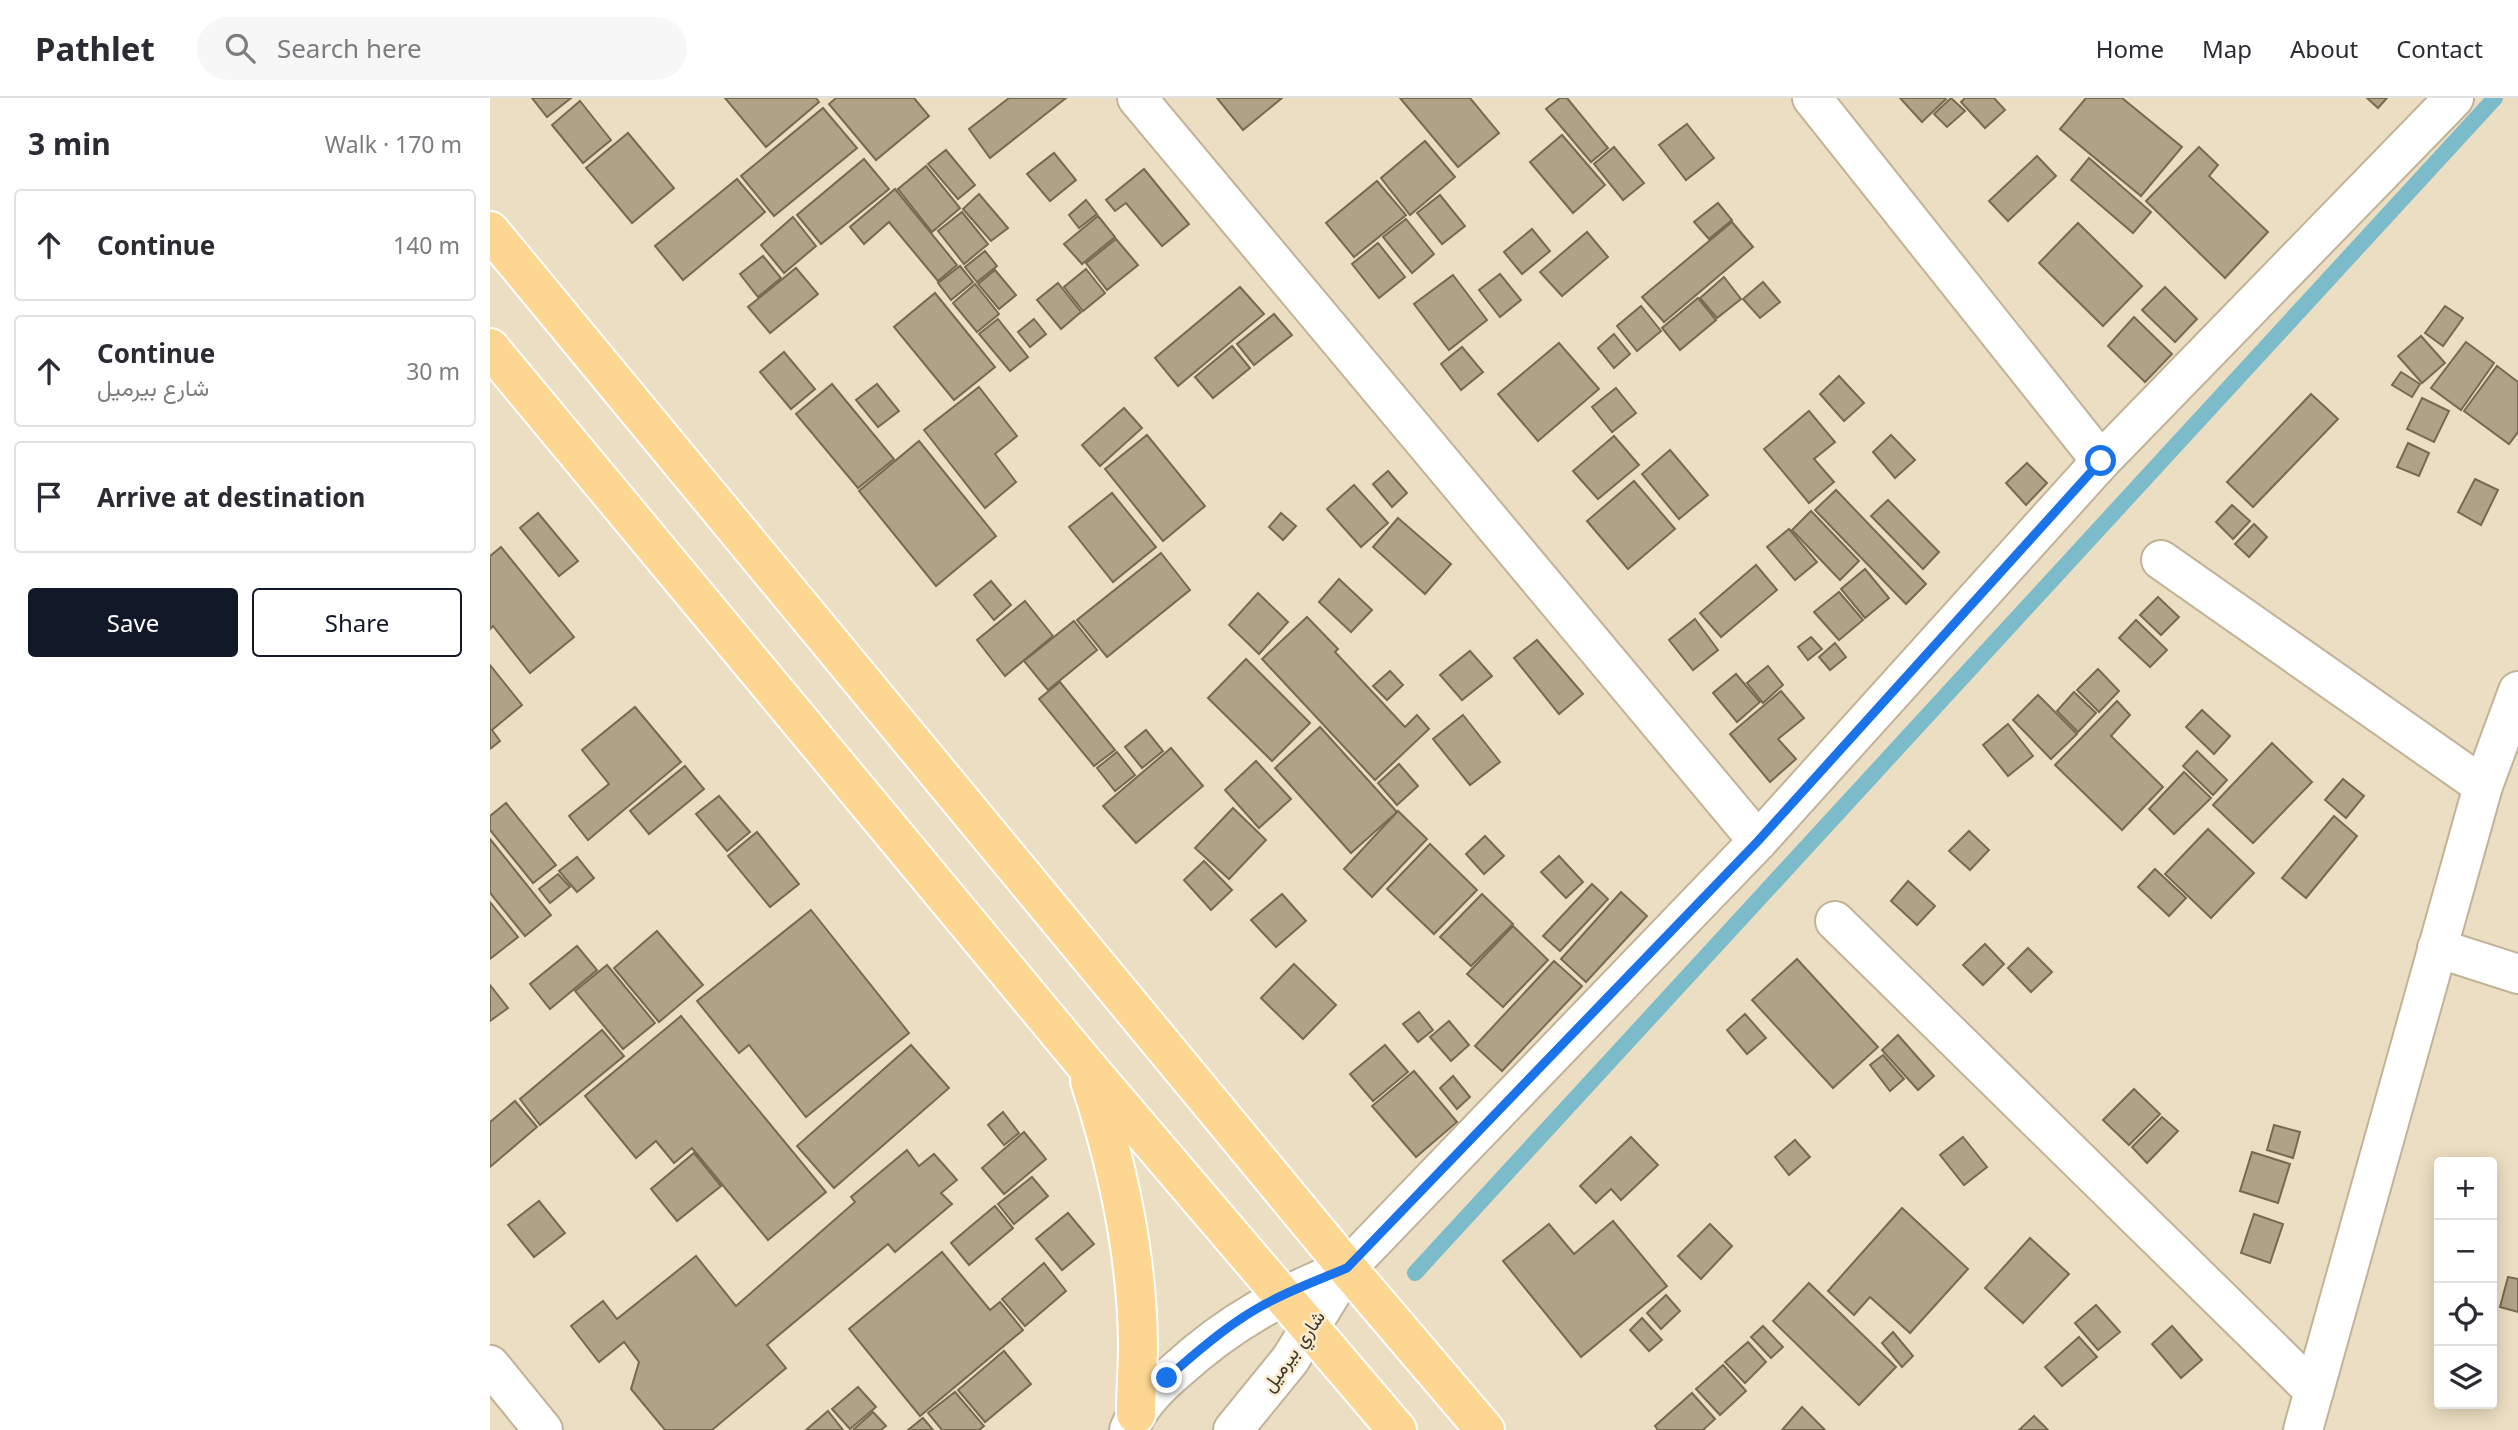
<!DOCTYPE html>
<html lang="en">
<head>
<meta charset="utf-8">
<style>
	body { margin:0; font-family:"Noto Sans",Vazirmatn,sans-serif; background:#f7f7f7; color:#2b2b33 }
	.controls { position:absolute; right:21px; bottom:21px; display:grid; overflow:hidden; border-radius:7px; box-shadow:0 4px 18px #0003 }
	.controls button { width:63px; height:63px; display:grid; place-items:center; padding:0; border:0; border-bottom:2px solid #e1e1e2; background:#fff; color:#2b2b33; font:35px sans-serif }
	.stop { position:absolute; width:21px; height:21px; margin:-16px; border:5px solid #1a73e8; border-radius:50%; background:#fff }
	.stop.end { background:#1a73e8; border-color:#fff; box-shadow:0 2px 7px #0008 }
	.list { margin:0; padding:0; list-style:none }
	h2 { display:flex; justify-content:space-between; align-items:center; height:91px; margin:0; padding:0 28px; font-size:30px }
	h2 small { font-size:23px; font-weight:400; color:#7c7c81 }
	.list li { display:grid; grid-template-columns:46px 1fr auto; gap:21px; align-items:center; box-sizing:border-box; height:112px; margin:0 14px 14px; padding:0 14px; border:2px solid #e1e1e2; border-radius:7px }
	.list b { display:block; font-size:26px; white-space:nowrap }
	.list p { margin:0; font-size:23px; white-space:nowrap; color:#7c7c81 }
	.list em { font-size:23px; font-style:normal; color:#7c7c81 }
	.actions { display:flex; gap:14px; padding:21px 28px }
	.actions a { flex:1; padding:16px 0; border:2px solid #111827; border-radius:7px; text-align:center; font-size:24px; color:#111827 }
	.actions .main { background:#111827; color:#fff }
	.icon { flex:none; width:38px; height:38px; fill:none; stroke:currentColor; stroke-width:2; stroke-linecap:round; stroke-linejoin:round }
	.map { position:relative; flex:none; width:2028px; height:1332px; overflow:hidden }
	header { display:flex; align-items:center; gap:42px; box-sizing:border-box; height:98px; padding:0 35px; background:#fff; border-bottom:2px solid #e1e1e2 }
	header strong { font-size:33px }
	nav { display:flex; gap:38px; margin-inline-start:auto; font-size:24px }
	.search { width:490px; height:63px; background:#f7f7f7; display:flex; align-items:center; gap:18px; box-sizing:border-box; padding:0 24px; border-radius:38px; color:#7c7c81; font-size:26px }
	main { display:flex }
	aside { flex:1; background:#fff }
	.map>svg:first-child { display:block }
	.lines { fill:none; stroke-linecap:round; stroke-linejoin:round }
	.stream { stroke:#7bbbca; stroke-width:16 }
	.building { fill:#b0a287; stroke:#776a51; stroke-width:2 }
	.street-casing { stroke:#c1b398; stroke-width:42 }
	.secondary-casing { stroke:#c1b398; stroke-width:42 }
	.primary-casing { stroke:#fff; stroke-width:42 }
	.street { stroke:#fff; stroke-width:38 }
	.secondary { stroke:#fff; stroke-width:38 }
	.primary { stroke:#fdd691; stroke-width:38 }
	.route { stroke:#1a73e8; stroke-width:9 }
	.labels { text-anchor:middle; stroke-width:5; stroke-linejoin:round; paint-order:stroke }
	.street-label { font-size:19px; fill:#3e382d; stroke:#faebcf }
</style>
</head>
<body>
<header>
<strong>Pathlet</strong>
<div class="search"><svg class="icon" aria-label="search" viewBox="0 0 24 24"><circle cx="10" cy="10" r="6"/><path d="M15 15l6 6"/></svg>Search here</div>
<nav><a>Home</a><a>Map</a><a>About</a><a>Contact</a></nav>
</header>
<main>
<aside>
<h2>3 min<small>Walk · 170 m</small></h2>
<ul class="list">
<li><svg class="icon" aria-label="ahead" viewBox="0 0 24 24"><path d="M12 20V5M6 11l6-6 6 6"/></svg><div><b>Continue</b></div><em>140 m</em></li>
<li><svg class="icon" aria-label="ahead" viewBox="0 0 24 24"><path d="M12 20V5M6 11l6-6 6 6"/></svg><div><b>Continue</b><p>شارع بيرميل</p></div><em>30 m</em></li>
<li><svg class="icon" aria-label="arrive" viewBox="0 0 24 24"><path d="M6 21V4h12l-3 4 3 4H6"/></svg><div><b>Arrive at destination</b></div></li>
</ul>
<div class="actions"><a class="main">Save</a><a>Share</a></div>
</aside>
<div class="map">
<svg width="2028" height="1332" viewBox="0 0 2028 1332">
	<rect width="100%" height="100%" fill="#ecdec2"/>
	<g class="lines">
		<path class="stream" d="M925,1175L2005,0"/>
	</g>
	<g class="building">
		<path d="M42,0H81L57,19Z"/>
		<path d="M235,0H326L329,4L276,49Z"/>
		<path d="M346,0H424L439,18L386,62L339,6Z"/>
		<path d="M519,0H576L500,60L479,31Z"/>
		<path d="M727,0H792L753,32Z"/>
		<path d="M910,0H980L1009,35L968,69Z"/>
		<path d="M1070,0H1077L1118,50L1101,64L1056,11Z"/>
		<path d="M1410,0H1455L1456,1L1432,24Z"/>
		<path d="M1461,0L1475,13L1457,29L1444,16Z"/>
		<path d="M1475,0H1504L1515,12L1495,30L1471,4Z"/>
		<path d="M1596,0H1632L1692,49L1651,98L1570,31Z"/>
		<path d="M1877,0H1897L1888,10Z"/>
		<path d="M90,3L121,42L93,65L62,27Z"/>
		<path d="M333,10L367,50L284,118L251,78Z"/>
		<path d="M1197,26L1224,60L1196,82L1169,47Z"/>
		<path d="M138,35L184,90L142,125L96,70Z"/>
		<path d="M1072,37L1115,87L1083,115L1040,64Z"/>
		<path d="M935,43L965,79L920,117L891,80Z"/>
		<path d="M1124,49L1154,85L1133,102L1104,66Z"/>
		<path d="M1709,49L1728,67L1719,78L1778,134L1735,180L1656,103Z"/>
		<path d="M456,52L485,87L468,101L438,66Z"/>
		<path d="M564,55L586,82L560,103L537,76Z"/>
		<path d="M1547,58L1566,78L1518,123L1499,103Z"/>
		<path d="M1599,60L1661,114L1643,135L1581,82Z"/>
		<path d="M374,61L399,91L331,146L307,117Z"/>
		<path d="M436,68L470,110L442,134L408,91Z"/>
		<path d="M654,71L699,126L672,148L636,105L625,113L616,102Z"/>
		<path d="M247,81L275,114L193,182L165,148Z"/>
		<path d="M887,83L916,117L864,159L836,125Z"/>
		<path d="M405,91L467,167L448,183L399,124L374,146L360,129Z"/>
		<path d="M489,96L518,130L501,143L473,111Z"/>
		<path d="M950,97L975,128L952,146L927,115Z"/>
		<path d="M596,102L607,116L589,130L579,117Z"/>
		<path d="M1228,105L1242,122L1219,141L1204,124Z"/>
		<path d="M472,114L498,146L474,166L448,133Z"/>
		<path d="M608,118L625,139L592,166L574,146Z"/>
		<path d="M303,119L326,148L294,175L271,147Z"/>
		<path d="M916,121L944,156L922,175L893,139Z"/>
		<path d="M1242,124L1263,149L1174,224L1152,199Z"/>
		<path d="M1588,125L1652,188L1613,228L1549,165Z"/>
		<path d="M1042,131L1060,153L1032,176L1014,154Z"/>
		<path d="M1097,134L1118,159L1072,198L1050,174Z"/>
		<path d="M626,141L648,167L617,192L596,165Z"/>
		<path d="M888,145L915,179L889,200L862,166Z"/>
		<path d="M495,153L507,168L487,184L475,169Z"/>
		<path d="M273,158L291,180L268,199L250,176Z"/>
		<path d="M470,168L483,184L461,202L448,185Z"/>
		<path d="M306,170L328,196L280,235L258,209Z"/>
		<path d="M596,171L615,195L593,213L574,189Z"/>
		<path d="M505,172L526,197L509,211L488,186Z"/>
		<path d="M1010,176L1031,202L1010,219L989,192Z"/>
		<path d="M963,177L997,222L959,252L924,206Z"/>
		<path d="M1234,179L1251,201L1227,220L1210,200Z"/>
		<path d="M1273,184L1290,204L1270,220L1253,201Z"/>
		<path d="M568,185L591,214L571,231L547,202Z"/>
		<path d="M485,186L509,216L487,234L463,205Z"/>
		<path d="M750,189L774,216L688,288L665,260Z"/>
		<path d="M1675,189L1707,221L1685,244L1652,212Z"/>
		<path d="M445,195L505,269L464,302L404,229Z"/>
		<path d="M1208,200L1226,222L1190,252L1172,230Z"/>
		<path d="M1151,208L1171,233L1147,253L1127,228Z"/>
		<path d="M1955,208L1973,220L1953,248L1935,235Z"/>
		<path d="M784,216L802,237L764,267L747,246Z"/>
		<path d="M1644,219L1682,256L1655,284L1618,248Z"/>
		<path d="M508,221L538,259L520,273L489,236Z"/>
		<path d="M544,221L556,236L540,249L528,234Z"/>
		<path d="M1124,236L1140,256L1124,270L1108,250Z"/>
		<path d="M1931,238L1955,265L1932,285L1908,258Z"/>
		<path d="M1976,244L2004,265L1971,312L1941,290Z"/>
		<path d="M1069,245L1109,291L1048,343L1008,296Z"/>
		<path d="M742,248L760,270L723,300L705,279Z"/>
		<path d="M972,249L993,274L971,292L951,266Z"/>
		<path d="M294,254L325,291L301,311L270,274Z"/>
		<path d="M2007,268L2028,284V334L2019,346L1974,313Z"/>
		<path d="M1911,274L1930,286L1922,299L1902,287Z"/>
		<path d="M1349,278L1374,305L1354,323L1330,296Z"/>
		<path d="M342,286L404,361L368,390L306,316Z"/>
		<path d="M387,286L409,313L388,329L366,302Z"/>
		<path d="M489,289L527,338L505,356L526,384L495,410L434,332Z"/>
		<path d="M1126,290L1146,315L1122,334L1102,309Z"/>
		<path d="M1821,296L1848,321L1763,409L1737,384Z"/>
		<path d="M1932,300L1959,313L1944,344L1917,331Z"/>
		<path d="M634,310L652,330L610,368L592,347Z"/>
		<path d="M1319,313L1345,344L1324,361L1344,384L1319,405L1274,351Z"/>
		<path d="M657,337L715,408L673,443L615,371Z"/>
		<path d="M1401,337L1425,362L1405,380L1383,354Z"/>
		<path d="M1124,338L1149,367L1108,401L1083,373Z"/>
		<path d="M429,343L506,438L446,488L369,393Z"/>
		<path d="M1918,345L1939,355L1929,378L1907,369Z"/>
		<path d="M1180,352L1218,397L1189,421L1152,376Z"/>
		<path d="M1537,365L1557,385L1536,407L1516,385Z"/>
		<path d="M898,373L917,395L902,409L883,386Z"/>
		<path d="M1985,381L2008,392L1991,427L1968,414Z"/>
		<path d="M1144,383L1185,431L1138,471L1097,423Z"/>
		<path d="M864,387L898,425L871,449L837,411Z"/>
		<path d="M1346,392L1436,486L1416,506L1325,412Z"/>
		<path d="M622,395L666,449L623,484L579,429Z"/>
		<path d="M1398,402L1449,454L1433,471L1381,418Z"/>
		<path d="M1742,407L1760,423L1743,441L1726,424Z"/>
		<path d="M1321,413L1369,463L1350,482L1302,432Z"/>
		<path d="M48,415L88,463L69,478L30,430Z"/>
		<path d="M791,415L806,428L793,442L779,429Z"/>
		<path d="M908,420L961,466L935,496L883,449Z"/>
		<path d="M1764,426L1777,439L1759,459L1745,446Z"/>
		<path d="M1299,431L1327,464L1305,482L1277,449Z"/>
		<path d="M11,449L84,539L40,575L3,528L0,531V458Z"/>
		<path d="M671,455L700,492L617,559L587,522Z"/>
		<path d="M1266,467L1287,492L1231,539L1210,515Z"/>
		<path d="M1375,471L1399,500L1375,520L1351,491Z"/>
		<path d="M849,481L882,512L861,534L829,504Z"/>
		<path d="M501,483L521,507L504,522L484,497Z"/>
		<path d="M1349,494L1373,522L1349,542L1324,514Z"/>
		<path d="M768,495L798,524L769,556L739,527Z"/>
		<path d="M1668,499L1689,519L1671,537L1650,517Z"/>
		<path d="M535,503L563,538L515,578L487,542Z"/>
		<path d="M817,519L848,551L845,554L915,629L927,617L939,631L885,682L772,561Z"/>
		<path d="M1205,521L1228,552L1203,572L1179,542Z"/>
		<path d="M1646,522L1677,552L1660,569L1629,540Z"/>
		<path d="M584,523L607,552L558,592L534,563Z"/>
		<path d="M1321,539L1332,551L1318,562L1308,549Z"/>
		<path d="M1047,542L1093,596L1069,616L1024,560Z"/>
		<path d="M1345,545L1356,559L1340,572L1329,559Z"/>
		<path d="M980,553L1002,578L972,602L950,577Z"/>
		<path d="M756,561L820,625L782,663L718,600Z"/>
		<path d="M0,567L32,607L2,632L10,643L0,651Z"/>
		<path d="M1278,568L1293,587L1273,605L1257,585Z"/>
		<path d="M1608,571L1629,593L1609,614L1587,592Z"/>
		<path d="M900,573L913,587L897,602L883,588Z"/>
		<path d="M1246,576L1270,604L1247,624L1223,595Z"/>
		<path d="M570,584L625,652L604,668L549,601Z"/>
		<path d="M1291,593L1314,620L1288,641L1306,661L1280,684L1240,636Z"/>
		<path d="M1584,594L1606,615L1588,634L1567,613Z"/>
		<path d="M1548,597L1587,636L1561,661L1523,622Z"/>
		<path d="M1627,603L1640,617L1621,638L1673,689L1632,732L1565,667Z"/>
		<path d="M145,609L191,664L98,742L79,718L119,686L92,652Z"/>
		<path d="M1712,612L1740,638L1724,656L1696,629Z"/>
		<path d="M973,617L1010,664L980,687L943,641Z"/>
		<path d="M1518,626L1543,658L1518,678L1493,647Z"/>
		<path d="M830,629L907,714L861,755L785,670Z"/>
		<path d="M656,632L673,653L652,670L635,649Z"/>
		<path d="M1782,645L1822,684L1763,745L1723,707Z"/>
		<path d="M681,650L713,688L646,745L613,708Z"/>
		<path d="M1707,653L1737,682L1723,697L1693,668Z"/>
		<path d="M627,654L645,677L625,693L607,670Z"/>
		<path d="M766,663L801,701L769,730L735,692Z"/>
		<path d="M909,666L928,688L907,707L888,685Z"/>
		<path d="M195,668L214,691L159,736L140,713Z"/>
		<path d="M1694,674L1721,700L1684,736L1659,711Z"/>
		<path d="M1853,681L1874,698L1856,720L1835,702Z"/>
		<path d="M229,698L260,734L237,753L206,716Z"/>
		<path d="M16,705L66,767L43,785L0,732V718Z"/>
		<path d="M743,710L776,742L739,781L705,750Z"/>
		<path d="M908,713L937,741L882,799L854,771Z"/>
		<path d="M1844,718L1867,738L1816,800L1792,780Z"/>
		<path d="M1718,731L1764,775L1721,820L1675,776Z"/>
		<path d="M1479,733L1499,752L1480,772L1459,753Z"/>
		<path d="M267,734L309,786L280,809L238,758Z"/>
		<path d="M995,738L1014,758L994,776L976,756Z"/>
		<path d="M0,741L61,817L35,838L0,795Z"/>
		<path d="M940,746L987,792L944,836L897,791Z"/>
		<path d="M1069,758L1093,784L1076,800L1051,774Z"/>
		<path d="M87,759L104,780L87,794L69,773Z"/>
		<path d="M714,763L742,792L721,812L694,782Z"/>
		<path d="M1665,771L1696,800L1679,818L1648,789Z"/>
		<path d="M68,776L80,789L60,805L49,791Z"/>
		<path d="M1418,783L1445,808L1427,827L1401,803Z"/>
		<path d="M1102,786L1118,801L1070,853L1053,838Z"/>
		<path d="M1131,794L1157,818L1096,884L1071,861Z"/>
		<path d="M792,796L816,823L786,849L761,822Z"/>
		<path d="M992,796L1023,826L981,868L950,839Z"/>
		<path d="M0,804L28,839L0,861Z"/>
		<path d="M321,812L419,935L316,1019L259,947L249,955L207,903Z"/>
		<path d="M1023,828L1058,862L1013,909L977,876Z"/>
		<path d="M167,833L213,887L169,924L124,870Z"/>
		<path d="M1495,846L1514,866L1493,887L1473,867Z"/>
		<path d="M87,848L107,872L60,911L40,886Z"/>
		<path d="M1538,850L1562,874L1541,894L1518,870Z"/>
		<path d="M1307,861L1388,949L1343,990L1262,902Z"/>
		<path d="M1064,863L1092,888L1012,973L985,948Z"/>
		<path d="M804,866L846,907L813,941L771,900Z"/>
		<path d="M117,867L165,925L133,951L85,893Z"/>
		<path d="M0,887L18,910L0,923Z"/>
		<path d="M929,914L943,932L928,944L913,926Z"/>
		<path d="M1255,916L1276,940L1257,956L1237,932Z"/>
		<path d="M191,918L336,1094L278,1142L202,1050L184,1065L166,1043L146,1060L95,998Z"/>
		<path d="M959,923L979,947L961,963L940,939Z"/>
		<path d="M112,932L134,958L50,1027L30,1001Z"/>
		<path d="M1408,937L1444,978L1428,992L1392,952Z"/>
		<path d="M421,947L459,990L344,1090L307,1048Z"/>
		<path d="M895,947L918,974L883,1003L860,976Z"/>
		<path d="M1393,957L1414,981L1400,993L1380,967Z"/>
		<path d="M924,973L967,1024L926,1059L882,1008Z"/>
		<path d="M963,978L980,999L967,1011L950,990Z"/>
		<path d="M1644,991L1670,1016L1639,1047L1613,1022Z"/>
		<path d="M25,1003L47,1029L0,1069V1024Z"/>
		<path d="M513,1014L529,1035L514,1047L498,1027Z"/>
		<path d="M1672,1019L1688,1033L1657,1065L1642,1049Z"/>
		<path d="M1784,1027L1810,1034L1803,1060L1777,1052Z"/>
		<path d="M534,1034L556,1061L514,1096L492,1070Z"/>
		<path d="M1141,1039L1168,1067L1131,1102L1121,1091L1106,1105L1090,1088Z"/>
		<path d="M1473,1039L1497,1069L1474,1087L1450,1057Z"/>
		<path d="M1305,1042L1320,1059L1299,1077L1285,1059Z"/>
		<path d="M417,1052L429,1068L444,1056L467,1082L451,1095L462,1106L405,1154L398,1146L277,1247L296,1270L222,1332H175L141,1291L149,1264L134,1244L109,1264L81,1228L113,1203L127,1221L206,1158L246,1208L365,1104L361,1099Z"/>
		<path d="M1762,1054L1800,1066L1788,1105L1750,1093Z"/>
		<path d="M204,1055L231,1088L187,1123L161,1091Z"/>
		<path d="M542,1079L558,1098L524,1126L508,1106Z"/>
		<path d="M49,1103L75,1135L44,1159L18,1127Z"/>
		<path d="M505,1108L523,1130L479,1167L461,1145Z"/>
		<path d="M1412,1110L1478,1171L1420,1235L1380,1199L1364,1217L1338,1193Z"/>
		<path d="M578,1115L604,1146L572,1172L546,1141Z"/>
		<path d="M1764,1116L1793,1126L1780,1165L1751,1155Z"/>
		<path d="M1123,1123L1177,1188L1091,1259L1013,1163L1059,1126L1084,1156Z"/>
		<path d="M1220,1126L1242,1148L1211,1181L1188,1158Z"/>
		<path d="M1540,1140L1579,1176L1533,1225L1495,1190Z"/>
		<path d="M452,1154L500,1212L510,1204L533,1232L430,1318L359,1231Z"/>
		<path d="M554,1165L576,1193L535,1228L512,1201Z"/>
		<path d="M2018,1179L2028,1181V1214L2010,1209Z"/>
		<path d="M1319,1185L1406,1269L1369,1307L1283,1223Z"/>
		<path d="M1176,1197L1190,1213L1171,1231L1157,1215Z"/>
		<path d="M1606,1207L1630,1234L1608,1252L1585,1225Z"/>
		<path d="M1152,1220L1172,1242L1159,1253L1140,1232Z"/>
		<path d="M1273,1228L1293,1249L1281,1260L1261,1239Z"/>
		<path d="M1682,1228L1712,1262L1691,1280L1662,1246Z"/>
		<path d="M1403,1234L1423,1258L1412,1269L1392,1245Z"/>
		<path d="M1589,1239L1607,1259L1572,1288L1555,1269Z"/>
		<path d="M1258,1244L1276,1264L1255,1285L1235,1264Z"/>
		<path d="M514,1253L541,1286L495,1324L468,1292Z"/>
		<path d="M1233,1267L1256,1293L1230,1317L1206,1291Z"/>
		<path d="M368,1289L386,1309L360,1331L342,1311Z"/>
		<path d="M465,1294L494,1328L489,1332H452L438,1315Z"/>
		<path d="M1202,1295L1225,1321L1213,1332H1168L1165,1328Z"/>
		<path d="M1312,1309L1335,1332H1292Z"/>
		<path d="M338,1313L353,1332H316Z"/>
		<path d="M383,1314L396,1328L391,1332H363Z"/>
		<path d="M1544,1318L1558,1332H1529Z"/>
		<path d="M433,1320L443,1332H418Z"/>
	</g>
	<g class="lines">
		<g class="street-casing">
			<g id="street">
				<path d="M647,0L1268,743"/>
				<path d="M1322,0L1611,363"/>
				<path d="M1671,462L1993,688"/>
				<path d="M1345,823L1824,1293"/>
				<path d="M1947,850L2028,876"/>
				<path d="M857,1170L1268,743L1611,363L1964,0"/>
				<path d="M0,1267L53,1332"/>
			</g>
		</g>
		<g class="secondary-casing">
			<g id="secondary">
				<path d="M639,1332C648,1309 667,1289 686,1273C742,1222 788,1199 857,1170"/>
				<path d="M743,1332L800,1262L857,1170"/>
				<path d="M1813,1332L1993,688L2028,593"/>
			</g>
		</g>
		<g class="primary-casing">
			<g id="primary">
				<path d="M0,133L857,1170L995,1332"/>
				<path d="M0,250L594,965L907,1332"/>
				<path d="M600,983C628,1068 647,1156 648,1246C648,1269 646,1292 646,1316"/>
			</g>
		</g>
		<use href="#street" class="street"/>
		<use href="#secondary" class="secondary"/>
		<use href="#primary" class="primary"/>
	</g>
	<g class="lines">
		<path class="route" d="M677,1280C701,1259 723,1239 749,1222C782,1199 821,1185 857,1170L1268,743L1611,363"/>
	</g>
	<g class="labels">
		<g class="street-label">
			<text transform="translate(803 1253) rotate(-55)" y="7">شاري بيرميل</text>
		</g>
	</g>
</svg>
<div class="controls">
<button>+</button>
<button>−</button>
<button><svg class="icon" aria-label="locate" viewBox="0 0 24 24"><circle cx="12" cy="12" r="6"/><path d="M12 2v4M12 18v4M2 12h4M18 12h4"/></svg></button>
<button><svg class="icon" aria-label="layers" viewBox="0 0 24 24"><path d="M12 4l9 5-9 5-9-5zM3 14l9 5 9-5"/></svg></button>
</div>
<div class="stop" style="left:1611px;top:363px"></div>
<div class="stop end" style="left:677px;top:1280px"></div>
</div>
</main>
</body>
</html>
